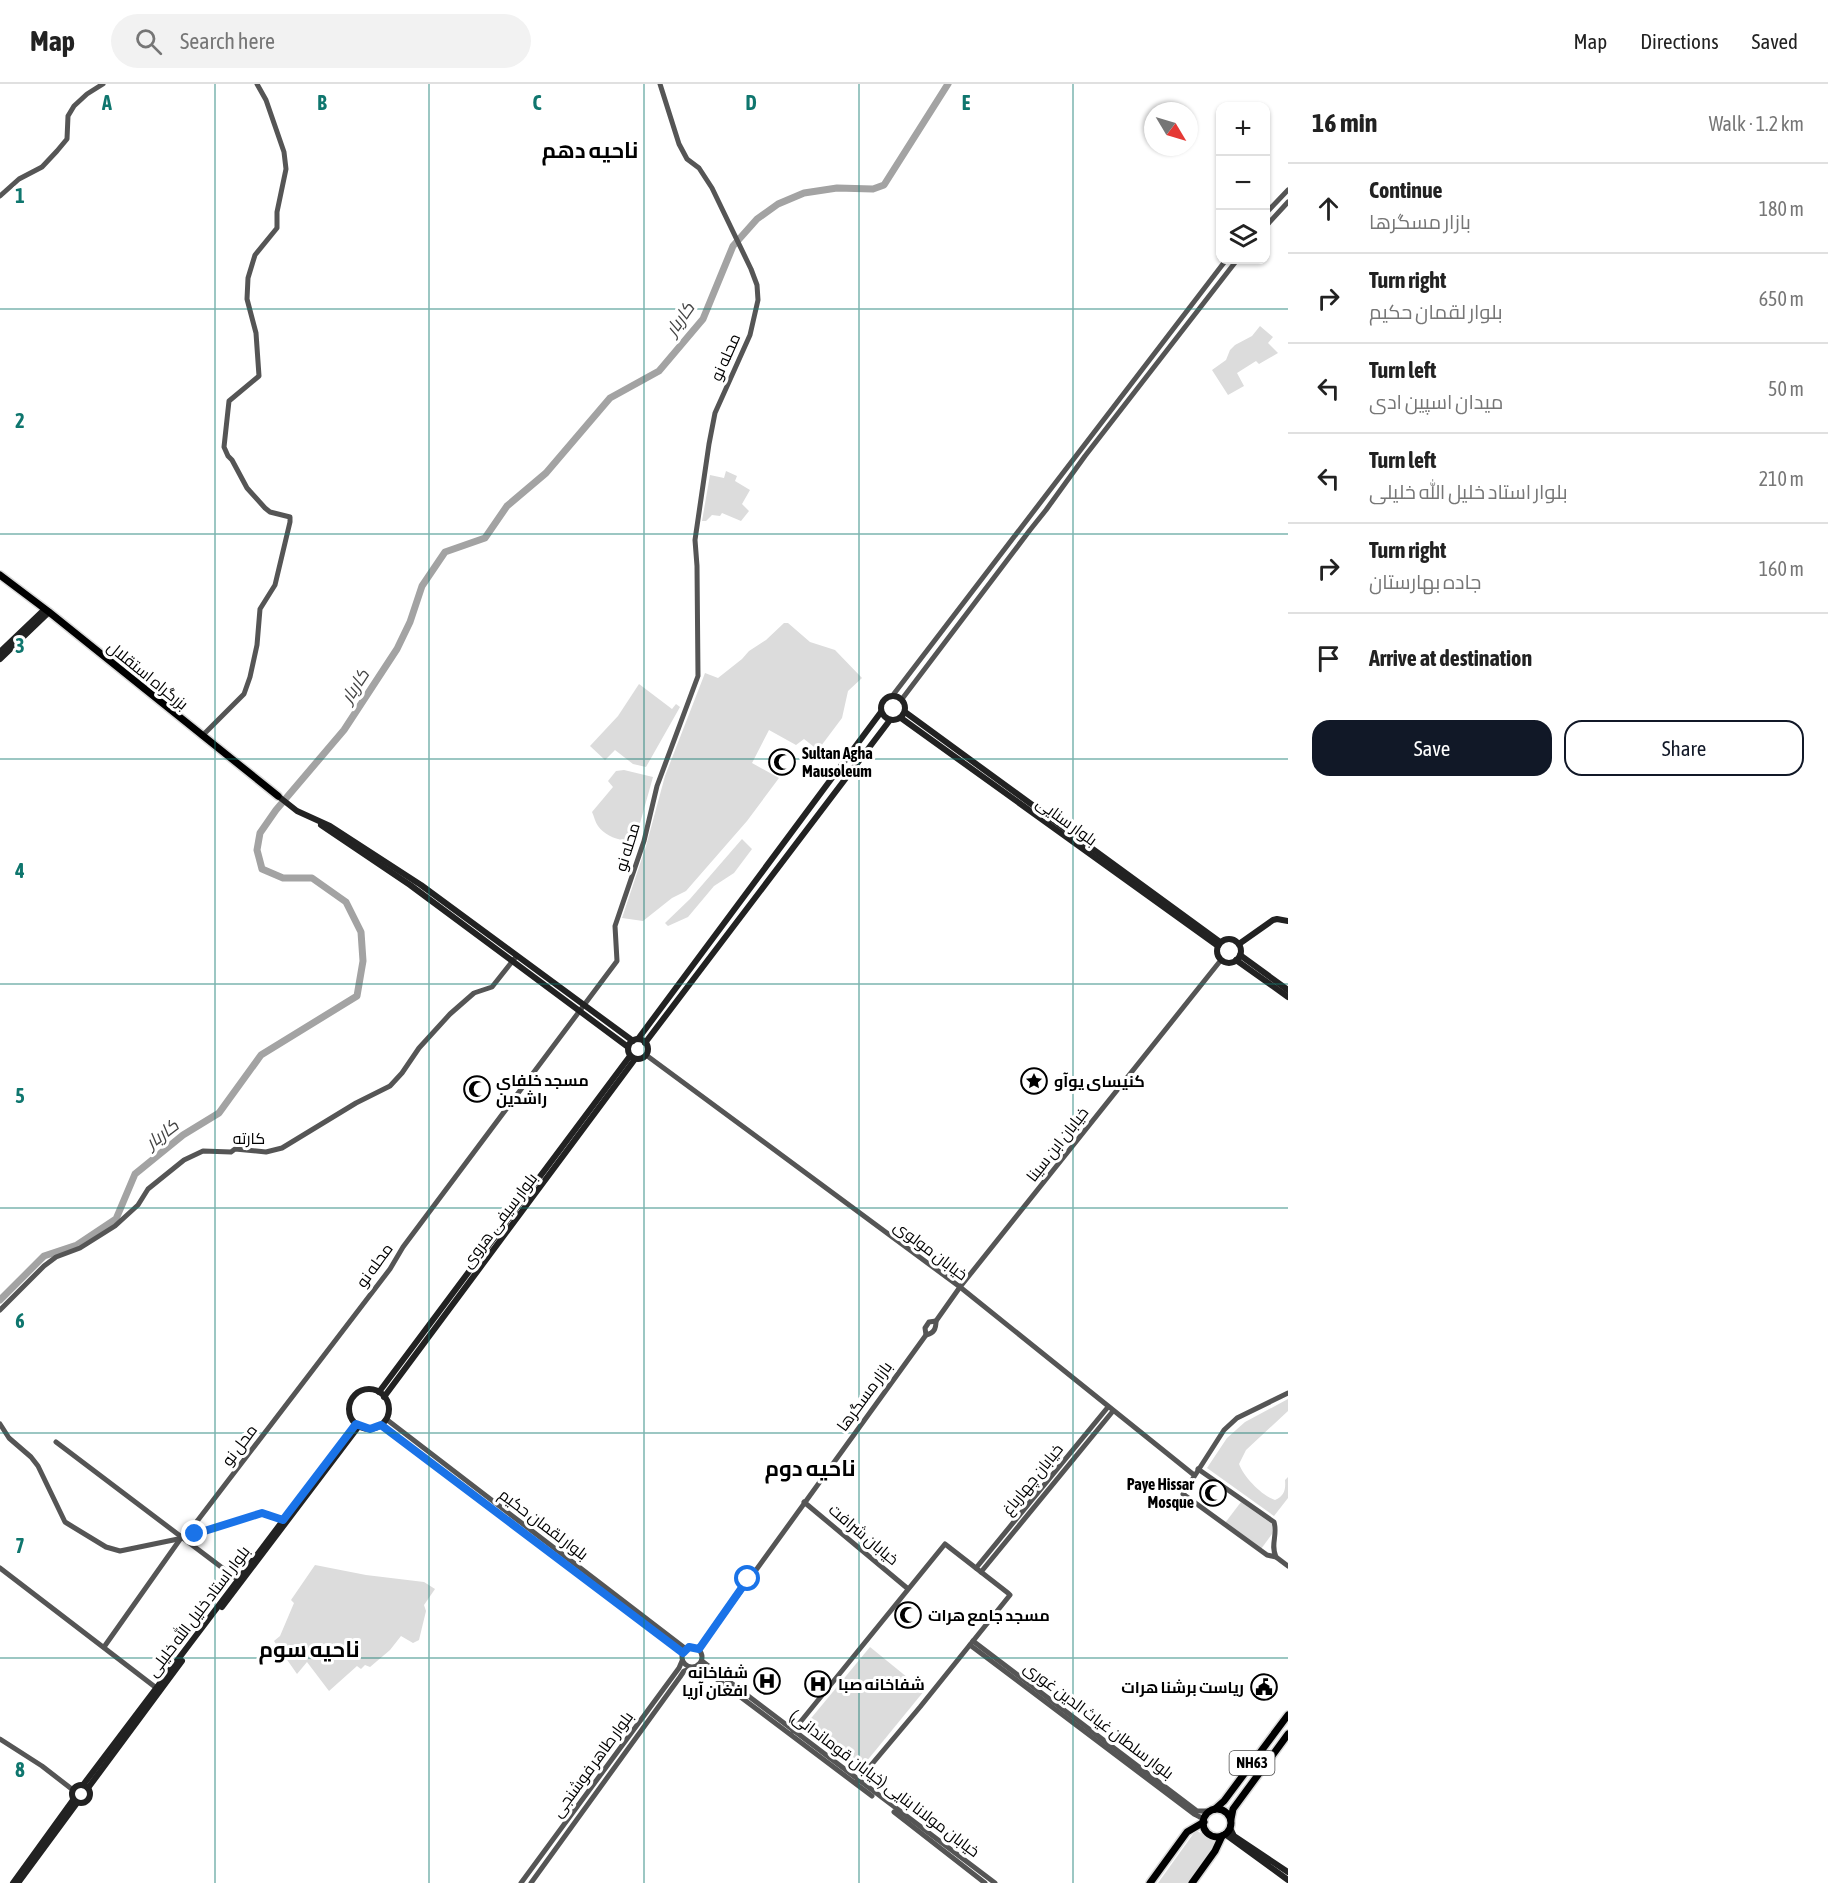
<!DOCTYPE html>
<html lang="en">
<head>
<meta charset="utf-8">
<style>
	body { margin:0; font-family:"Asap Condensed",Cairo,sans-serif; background:#f2f2f2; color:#222 }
	.controls { position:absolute; right:18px; top:18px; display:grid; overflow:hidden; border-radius:12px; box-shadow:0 2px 4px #0004 }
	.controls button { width:54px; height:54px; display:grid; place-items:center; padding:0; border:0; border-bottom:2px solid #e0e0e0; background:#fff; color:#222; font:30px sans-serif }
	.compass { position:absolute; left:1144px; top:18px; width:54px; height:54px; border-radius:50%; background:#fff; box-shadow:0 2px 4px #0004; rotate:128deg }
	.stop { position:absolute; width:18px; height:18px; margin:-14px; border:4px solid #1a73e8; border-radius:50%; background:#fff }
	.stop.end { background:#1a73e8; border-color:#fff; box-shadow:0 2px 6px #0008 }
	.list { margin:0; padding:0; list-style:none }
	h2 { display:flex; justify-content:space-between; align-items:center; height:78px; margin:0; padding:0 24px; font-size:26px }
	h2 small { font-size:20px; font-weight:400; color:#767676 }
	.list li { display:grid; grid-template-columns:39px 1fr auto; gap:18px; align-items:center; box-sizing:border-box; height:90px; padding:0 24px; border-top:2px solid #e0e0e0 }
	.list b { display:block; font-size:22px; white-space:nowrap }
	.list p { margin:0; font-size:20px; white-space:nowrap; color:#767676 }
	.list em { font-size:20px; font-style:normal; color:#767676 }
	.actions { display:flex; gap:12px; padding:18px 24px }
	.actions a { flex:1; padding:14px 0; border:2px solid #111827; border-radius:18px; text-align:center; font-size:21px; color:#111827 }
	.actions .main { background:#111827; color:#fff }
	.icon { flex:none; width:33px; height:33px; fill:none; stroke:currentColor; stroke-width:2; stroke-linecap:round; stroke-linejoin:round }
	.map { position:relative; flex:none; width:1288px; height:1799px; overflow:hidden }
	header { display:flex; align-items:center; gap:36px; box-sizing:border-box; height:84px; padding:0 30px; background:#fff; border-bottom:2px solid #e0e0e0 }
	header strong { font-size:28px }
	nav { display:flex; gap:33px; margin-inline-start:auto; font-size:21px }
	.search { width:420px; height:54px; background:#f2f2f2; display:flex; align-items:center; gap:15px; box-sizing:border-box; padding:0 21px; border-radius:33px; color:#767676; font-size:22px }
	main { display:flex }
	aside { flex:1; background:#fff }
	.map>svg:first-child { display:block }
	.green { fill:#dcdcdc }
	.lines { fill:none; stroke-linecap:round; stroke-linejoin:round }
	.river { stroke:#a3a3a3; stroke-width:7 }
	.trunk-casing { stroke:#dbdbdb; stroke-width:10 }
	.tertiary { stroke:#555; stroke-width:5 }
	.secondary { stroke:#222; stroke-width:6 }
	.trunk { stroke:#000; stroke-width:7 }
	.route { stroke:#1a73e8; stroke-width:8 }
	.grid { fill:none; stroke:#0f766e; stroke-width:1.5; stroke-opacity:0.55 }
	.labels { text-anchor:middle; stroke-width:6; stroke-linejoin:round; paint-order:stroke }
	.shield { fill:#fff; stroke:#4c4c4c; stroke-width:1.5 }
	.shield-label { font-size:15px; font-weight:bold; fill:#000 }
	.street-label { font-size:16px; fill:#000; stroke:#fff }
	.poi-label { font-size:16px; font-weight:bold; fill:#000; stroke:#fff; text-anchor:start }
	.water-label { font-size:18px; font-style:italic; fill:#444; stroke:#fff }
	.district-label { font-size:22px; font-weight:bold; fill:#000; stroke:#fff }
	.grid-label { font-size:20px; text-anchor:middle; font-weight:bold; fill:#0f766e; stroke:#fff; stroke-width:6; stroke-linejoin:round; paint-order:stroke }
</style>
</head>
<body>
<header>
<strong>Map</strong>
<div class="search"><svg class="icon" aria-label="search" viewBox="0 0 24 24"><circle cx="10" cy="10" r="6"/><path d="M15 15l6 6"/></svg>Search here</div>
<nav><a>Map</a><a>Directions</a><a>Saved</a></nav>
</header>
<main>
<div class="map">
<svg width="1288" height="1799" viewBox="0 0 1288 1799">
	<rect width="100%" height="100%" fill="#fff"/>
	<g class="green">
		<path d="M1260,242L1273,253L1268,259L1278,269L1259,280L1256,277L1237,289L1244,302L1228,311L1212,286L1226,276L1230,266L1235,261L1252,252Z"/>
		<path d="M726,387L737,392L735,397L750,406L742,420L749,427L741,437L722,429L720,432L712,431L706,437H702L710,391L724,394Z"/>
		<path d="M784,539H788L810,558L835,566L862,594L848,607L842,634L818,666L804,655L796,661L769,646L752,679L779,694L747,737L686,807L672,814L643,837L622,834L646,762L665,692L705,589L718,594L742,575L749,567L766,556Z"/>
		<path d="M639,600L672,625L676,620L680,623L646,683L633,680L615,666L605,676L590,662L618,632Z"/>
		<path d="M624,686L653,693L637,750C626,762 606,753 598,742C595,738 594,732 592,728L613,703L608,697L616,687Z"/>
		<path d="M742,755L752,765L734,789L714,802L688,833L668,842L665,839L690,815Z"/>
		<path d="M1288,1315V1327L1246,1366L1239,1380C1244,1393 1261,1411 1275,1416C1284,1412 1286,1406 1285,1396L1288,1393V1414L1274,1432L1207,1384L1227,1354L1245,1338Z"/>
		<path d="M1241,1418L1272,1440V1450L1261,1465L1225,1439Z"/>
		<path d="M315,1481L366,1491L424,1498L435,1505L424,1521L426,1527L419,1556L413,1559L401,1552L390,1566L370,1583L365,1581L361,1585L357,1582L329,1607L307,1578L297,1590L274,1557L280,1552L294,1519L291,1516Z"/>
		<path d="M870,1563L924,1607L857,1689L803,1644Z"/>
		<path d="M1196,1746L1215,1759L1187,1799H1158Z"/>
	</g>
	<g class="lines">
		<path class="river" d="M0,1216L44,1172L77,1161L116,1135L135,1090L183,1051L219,1029L261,971L357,912L363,877L361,848L346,818L312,794H283L262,785L257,766L260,749L276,726L344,646L397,565L410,538L422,502L445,468L485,454L507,422L546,389L610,314L659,287L703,235L733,162L757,135L778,120L804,109L837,104L873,105L884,101L948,0"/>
		<g class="trunk-casing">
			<g id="trunk">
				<path d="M0,491L49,528L278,712"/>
				<path d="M1215,1725L1224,1717L1288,1631"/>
				<circle cx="1217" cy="1739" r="14"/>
				<path d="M1231,1735L1233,1725L1288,1650"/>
				<path d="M1150,1799L1187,1748L1204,1738"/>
				<path d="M1192,1799L1215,1767L1222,1752"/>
			</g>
		</g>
		<g class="tertiary">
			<path d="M0,112L19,95L42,83L57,67L67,55L68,32L74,22L87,10L103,0"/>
			<path d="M1266,129L1288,106"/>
			<path d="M1266,142L1288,118"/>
			<path d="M893,611L1226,176"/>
			<path d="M902,615L1030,446L1046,426L1085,372L1237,176"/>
			<path d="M202,652L244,610L250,593L257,561L260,525L275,501L290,438V433L270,428L265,424L247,404L232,376L228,372L224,363L229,317L259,292L256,249L247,215L248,194L255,171L277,144V128L286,85L284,68L266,16L257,0"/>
			<path d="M646,971L960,1203L1194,1391"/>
			<path d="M0,1226L44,1182L56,1173L80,1164L115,1142L138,1121L148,1105L184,1076L203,1067L231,1068L235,1065L266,1068L282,1064L356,1019L390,1002L402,989L419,964L450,930L474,909L492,903L515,874"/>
			<path d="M926,1251L925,1244L929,1238L936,1237"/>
			<path d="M1288,1309L1237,1334L1224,1346L1183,1410L1267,1471L1276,1473L1288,1482"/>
			<path d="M386,1335L686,1565"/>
			<path d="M0,1340L9,1354L31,1373L38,1382L65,1438L106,1463L120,1467L183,1454L262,1429L283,1436"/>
			<path d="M381,1341L683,1569"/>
			<path d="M56,1358L241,1498"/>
			<path d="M1198,1385L1274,1438C1278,1451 1270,1461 1276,1473"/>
			<path d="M804,1418L907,1504"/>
			<path d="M185,1453L390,1185L403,1163L617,877L615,842L644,757L657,702L698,592L697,482L695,456L709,360L715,329L750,251L758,216L757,201L751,185L712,104L699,84L687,75L679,60L660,0"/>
			<path d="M0,1484L159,1606"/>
			<path d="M976,1484L1108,1323"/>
			<path d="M981,1488L1113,1327"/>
			<path d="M973,1557L1197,1727H1211"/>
			<path d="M970,1561L1194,1730L1204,1735"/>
			<circle cx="692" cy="1573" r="10"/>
			<path d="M104,1563L181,1454"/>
			<path d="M699,1565L926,1251C934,1249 936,1245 936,1237L960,1203L1221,876"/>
			<path d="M702,1577L995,1799"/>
			<path d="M698,1581L872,1712"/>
			<path d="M793,1647L945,1460L1008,1509L1010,1511L920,1623L856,1699"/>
			<path d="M0,1655L42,1682L73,1706"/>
			<path d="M894,1728L985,1799"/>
			<path d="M521,1799L679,1584L682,1577"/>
			<path d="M531,1799L680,1593L684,1587L692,1584"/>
		</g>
		<g class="secondary">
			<path d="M0,568L45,525"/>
			<path d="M0,575L49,528"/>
			<circle cx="893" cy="624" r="12"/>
			<path d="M905,628L1220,858"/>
			<path d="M901,634L1218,862"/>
			<path d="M278,712L297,727L330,742L421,801L633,957"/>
			<path d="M321,741L410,801L628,963"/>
			<circle cx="1229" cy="867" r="12"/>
			<path d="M1239,860L1273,836L1277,835L1288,837"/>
			<path d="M1240,871L1288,906"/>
			<path d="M1236,876L1288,913"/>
			<path d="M638,955L881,628"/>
			<circle cx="638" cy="965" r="10"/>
			<path d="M645,959L890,636"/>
			<circle cx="369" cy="1325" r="20"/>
			<path d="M379,1308L630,972"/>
			<path d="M384,1313L635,975"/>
			<path d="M222,1523L359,1342"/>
			<circle cx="81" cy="1710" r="9"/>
			<path d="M83,1701L356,1340"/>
			<path d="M88,1704L182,1577"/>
			<path d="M1231,1740L1230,1744L1234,1752L1288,1788"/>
			<path d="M1225,1750L1288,1796"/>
			<path d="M13,1799L73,1716"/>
			<path d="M18,1799L77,1719"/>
		</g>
		<use href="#trunk" class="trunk"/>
	</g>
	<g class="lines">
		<path class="route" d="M195,1450L262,1429L283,1436L356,1340L370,1345L381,1341L683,1569L689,1563L699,1565L748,1495"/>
	</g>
	<path class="grid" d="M215,0V1799M429,0V1799M644,0V1799M859,0V1799M1073,0V1799M0,225H1288M0,450H1288M0,675H1288M0,900H1288M0,1124H1288M0,1349H1288M0,1574H1288"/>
	<defs>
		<g id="mosque-ring" transform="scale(1.35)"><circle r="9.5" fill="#fff" stroke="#000" stroke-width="1.5"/><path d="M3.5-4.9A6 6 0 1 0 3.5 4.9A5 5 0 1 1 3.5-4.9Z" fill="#000"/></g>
		<g id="sight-ring" transform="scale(1.35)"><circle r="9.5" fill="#fff" stroke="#000" stroke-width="1.5"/><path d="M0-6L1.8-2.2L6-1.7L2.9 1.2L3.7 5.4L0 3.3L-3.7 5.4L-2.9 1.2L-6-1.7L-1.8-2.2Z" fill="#000"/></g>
		<g id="hospital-ring" transform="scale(1.35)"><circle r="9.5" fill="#fff" stroke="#000" stroke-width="1.5"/><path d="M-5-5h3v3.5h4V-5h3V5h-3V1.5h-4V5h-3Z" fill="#000"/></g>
		<g id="civic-ring" transform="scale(1.35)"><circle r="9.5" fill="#fff" stroke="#000" stroke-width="1.5"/><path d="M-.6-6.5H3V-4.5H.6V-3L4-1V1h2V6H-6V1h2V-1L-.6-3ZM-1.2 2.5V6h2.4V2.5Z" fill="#000"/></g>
	</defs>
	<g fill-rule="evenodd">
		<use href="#mosque-ring" x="782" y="678"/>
		<use href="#sight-ring" x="1034" y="997"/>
		<use href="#mosque-ring" x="477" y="1005"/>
		<use href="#mosque-ring" x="1213" y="1409"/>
		<use href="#mosque-ring" x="908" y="1531"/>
		<use href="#hospital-ring" x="767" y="1597"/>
		<use href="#hospital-ring" x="818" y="1600"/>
		<use href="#civic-ring" x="1264" y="1603"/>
	</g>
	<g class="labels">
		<rect class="shield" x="1229.5" y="1667" width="45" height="24" rx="4.5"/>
		<g class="shield-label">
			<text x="1252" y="1684">NH63</text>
		</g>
		<g class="street-label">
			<text transform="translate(725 273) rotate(-66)" y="6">محله نو</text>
			<text transform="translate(148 591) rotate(39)" y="6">بزرگراه استقلال</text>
			<text transform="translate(1067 737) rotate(36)" y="6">بلوار سنایی</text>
			<text transform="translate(627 763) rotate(-73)" y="6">محله نو</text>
			<text x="249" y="1060">کارته</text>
			<text transform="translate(1057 1060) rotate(-52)" y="6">خیابان ابن سینا</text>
			<text transform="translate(499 1136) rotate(-53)" y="6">بلوار سیفی هروی</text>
			<text transform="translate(931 1166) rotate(37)" y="6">خیابان مولوی</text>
			<text transform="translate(374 1181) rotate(-54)" y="6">محله نو</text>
			<text transform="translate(864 1312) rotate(-54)" y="6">بازار مسگرها</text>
			<text transform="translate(239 1361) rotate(-53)" y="6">محل نو</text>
			<text transform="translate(1032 1395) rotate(-51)" y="6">خیابان چهارباغ</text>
			<text transform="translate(544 1440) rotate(37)" y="6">بلوار لقمان حکیم</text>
			<text transform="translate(864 1450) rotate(40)" y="6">خیابان شرافت</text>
			<text transform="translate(198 1527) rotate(-53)" y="6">بلوار استاد خلیل الله خلیلی</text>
			<text transform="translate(1099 1636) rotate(37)" y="6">بلوار سلطان غیاث الدین غوری</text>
			<text transform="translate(592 1680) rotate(-54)" y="6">بلوار طاهر فوشنجی</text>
			<text transform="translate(885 1699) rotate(37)" y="6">خیابان مولانا بنایی (خیابان قوماندانی)</text>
		</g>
		<g class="poi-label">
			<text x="802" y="675">Sultan Agha<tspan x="802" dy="18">Mausoleum</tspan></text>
			<text x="496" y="1002">مسجد خلفای<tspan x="496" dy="18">راشدین</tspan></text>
			<text x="1054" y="1003">کنیسای یوآو</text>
			<text x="1194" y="1406" text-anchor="end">Paye Hissar<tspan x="1194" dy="18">Mosque</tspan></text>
			<text x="928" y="1537">مسجد جامع هرات</text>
			<text x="748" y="1594" text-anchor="end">شفاخانه<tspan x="748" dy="18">افغان آریا</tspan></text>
			<text x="838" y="1606">شفاخانه صبا</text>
			<text x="1244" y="1609" text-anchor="end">ریاست برشنا هرات</text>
		</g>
		<g class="water-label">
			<text transform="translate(680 235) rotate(-55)" y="6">کاربار</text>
			<text transform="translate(355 602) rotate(-57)" y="6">کاربار</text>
			<text transform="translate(162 1050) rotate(-37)" y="6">کاربار</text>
		</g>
		<g class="district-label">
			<text x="590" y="74">ناحیه دهم</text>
			<text x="810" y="1392">ناحیه دوم</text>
			<text x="309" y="1573">ناحیه سوم</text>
		</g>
	</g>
	<g class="grid-label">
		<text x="107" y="26">A</text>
		<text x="322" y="26">B</text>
		<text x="537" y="26">C</text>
		<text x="751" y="26">D</text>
		<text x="966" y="26">E</text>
		<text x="20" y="119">1</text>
		<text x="20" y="344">2</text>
		<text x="20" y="569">3</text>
		<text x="20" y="794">4</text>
		<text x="20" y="1019">5</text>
		<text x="20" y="1244">6</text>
		<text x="20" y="1469">7</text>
		<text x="20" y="1693">8</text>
	</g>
</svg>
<div class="controls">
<button>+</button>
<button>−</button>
<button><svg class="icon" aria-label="layers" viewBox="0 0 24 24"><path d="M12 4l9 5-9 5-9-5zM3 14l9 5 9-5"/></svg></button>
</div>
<svg class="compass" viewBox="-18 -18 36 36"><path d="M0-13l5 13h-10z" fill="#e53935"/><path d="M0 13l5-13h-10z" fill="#767676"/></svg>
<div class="stop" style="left:748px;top:1495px"></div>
<div class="stop end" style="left:195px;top:1450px"></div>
</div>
<aside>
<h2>16 min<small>Walk · 1.2 km</small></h2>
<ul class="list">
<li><svg class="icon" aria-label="ahead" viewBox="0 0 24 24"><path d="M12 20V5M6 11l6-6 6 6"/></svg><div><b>Continue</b><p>بازار مسگرها</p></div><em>180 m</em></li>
<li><svg class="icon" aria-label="right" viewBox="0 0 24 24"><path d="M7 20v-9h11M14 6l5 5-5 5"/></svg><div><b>Turn right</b><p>بلوار لقمان حکیم</p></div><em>650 m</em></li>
<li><svg class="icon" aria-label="left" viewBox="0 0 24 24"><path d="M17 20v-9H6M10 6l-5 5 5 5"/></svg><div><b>Turn left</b><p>میدان اسپین ادی</p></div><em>50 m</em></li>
<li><svg class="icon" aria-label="left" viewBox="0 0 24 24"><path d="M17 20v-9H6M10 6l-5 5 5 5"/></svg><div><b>Turn left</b><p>بلوار استاد خلیل الله خلیلی</p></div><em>210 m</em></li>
<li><svg class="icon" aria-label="right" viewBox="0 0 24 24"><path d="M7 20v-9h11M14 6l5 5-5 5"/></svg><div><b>Turn right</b><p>جاده بهارستان</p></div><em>160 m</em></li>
<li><svg class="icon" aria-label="arrive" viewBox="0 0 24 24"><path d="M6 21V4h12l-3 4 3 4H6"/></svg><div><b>Arrive at destination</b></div></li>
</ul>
<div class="actions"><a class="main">Save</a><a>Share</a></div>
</aside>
</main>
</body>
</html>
